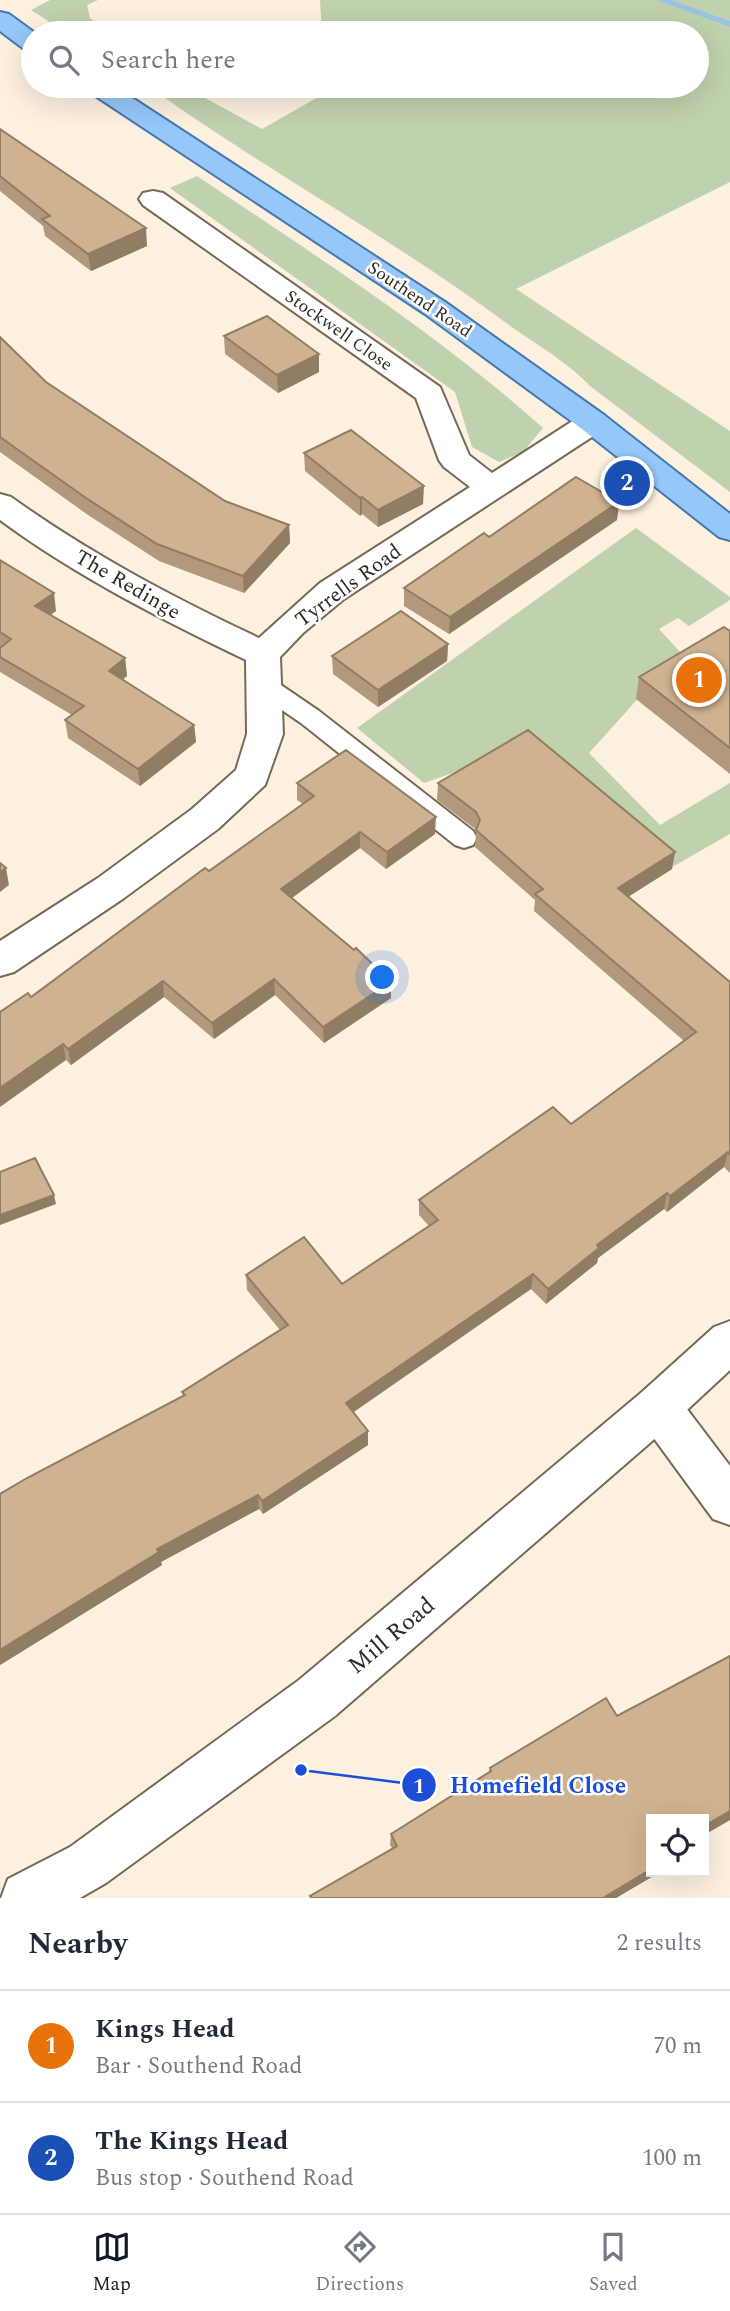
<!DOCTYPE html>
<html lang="en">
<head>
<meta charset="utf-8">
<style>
	body { margin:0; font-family:Spectral,serif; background:#f2f2f3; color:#1f2937 }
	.controls { position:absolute; right:21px; bottom:21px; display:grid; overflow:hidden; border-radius:0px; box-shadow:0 7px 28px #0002 }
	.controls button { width:63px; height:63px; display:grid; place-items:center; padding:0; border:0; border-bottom:2px solid #e0e1e3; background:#fff; color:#1f2937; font:35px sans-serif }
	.you { position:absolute; left:383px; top:978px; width:24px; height:24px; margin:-18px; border:5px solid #fff; border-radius:50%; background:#1a73e8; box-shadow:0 0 0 10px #1a73e833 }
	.badge { display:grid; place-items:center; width:46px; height:46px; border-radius:50%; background:#111827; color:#fff; font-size:23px; font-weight:700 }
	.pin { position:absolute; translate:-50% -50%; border:4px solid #fff; box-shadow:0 2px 7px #0006 }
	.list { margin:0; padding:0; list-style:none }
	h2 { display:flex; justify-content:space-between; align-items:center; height:91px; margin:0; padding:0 28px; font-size:30px }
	h2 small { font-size:23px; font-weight:400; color:#747a83 }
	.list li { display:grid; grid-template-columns:46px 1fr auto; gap:21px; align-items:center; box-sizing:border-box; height:112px; padding:0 28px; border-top:2px solid #e0e1e3 }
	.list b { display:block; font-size:26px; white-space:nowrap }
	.list p { margin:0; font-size:23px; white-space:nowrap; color:#747a83 }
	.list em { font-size:23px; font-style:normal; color:#747a83 }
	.icon { flex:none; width:38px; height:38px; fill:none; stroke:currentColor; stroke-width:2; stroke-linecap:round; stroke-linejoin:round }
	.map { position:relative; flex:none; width:730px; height:1898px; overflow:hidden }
	.search { position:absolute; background:#fff; box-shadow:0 7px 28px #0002; left:21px; right:21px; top:21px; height:77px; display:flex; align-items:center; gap:18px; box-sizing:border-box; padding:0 24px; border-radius:38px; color:#747a83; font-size:26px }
	.sheet { height:315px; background:#fff }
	nav { display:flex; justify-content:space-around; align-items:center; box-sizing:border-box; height:98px; border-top:2px solid #e0e1e3; background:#fff; font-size:19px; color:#747a83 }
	nav a { display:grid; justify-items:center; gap:4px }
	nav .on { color:#111827 }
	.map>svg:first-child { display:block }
	.green { fill:#c0d1ad }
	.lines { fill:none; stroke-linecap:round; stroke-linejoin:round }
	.stream { fill:#9ac5de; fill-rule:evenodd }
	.service-casing { stroke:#776957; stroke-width:4 }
	.minor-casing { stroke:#776957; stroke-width:4 }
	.tertiary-casing { stroke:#776957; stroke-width:4 }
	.primary-casing { stroke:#4478ac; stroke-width:4 }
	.service { fill:#fff; fill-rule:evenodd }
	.minor { fill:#fff; fill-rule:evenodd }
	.tertiary { fill:#fff; fill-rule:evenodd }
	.primary { fill:#95c7fa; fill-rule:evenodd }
	.wall { fill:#b2997b }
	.shaded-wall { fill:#917d64 }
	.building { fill:#cfb28f; stroke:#917d64; stroke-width:2 }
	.labels { text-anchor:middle; stroke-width:5; stroke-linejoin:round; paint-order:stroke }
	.far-street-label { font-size:18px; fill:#302a22; stroke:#fff }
	.street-label { font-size:21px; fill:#302a22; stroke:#fff }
	.near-street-label { font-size:24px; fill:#302a22; stroke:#fff }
	.leader { fill:none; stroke:#1d4ed8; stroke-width:2.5 }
	.callout-dot { fill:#1d4ed8; stroke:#fff; stroke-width:2.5 }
	.mark-label { font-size:21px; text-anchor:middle; font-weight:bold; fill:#fff }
	.callout-label { font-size:23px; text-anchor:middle; font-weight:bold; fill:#1d4ed8; stroke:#fff; stroke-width:5; stroke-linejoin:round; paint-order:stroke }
</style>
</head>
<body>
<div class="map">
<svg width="730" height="1898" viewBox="0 0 730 1898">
	<rect width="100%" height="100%" fill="#fdf0df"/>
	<g class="green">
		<path d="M50,0H98L87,5L90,18L107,33H67L31,10Z"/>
		<path d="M320,0H730V182L516,289L730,431V492L590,386C567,361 533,343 505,322C390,237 264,169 148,86H183L262,129L327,92V86H697V33H322Z"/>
		<path d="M197,176C316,256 437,333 543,428L523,452L499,462L472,447L455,392L170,188Z"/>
		<path d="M636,528L730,597V600L689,626L678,618L659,629L680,652L589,753L660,825L730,783V834L674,866L527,747L424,783L357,728Z"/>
	</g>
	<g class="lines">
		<path class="stream" d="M656,0H671L730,21V27Z"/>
		<g class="service-casing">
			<path id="service" d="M266,678L275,681L319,711L473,831L477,838L473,845L464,848L455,845L301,723L257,693L253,687L257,681Z"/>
		</g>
		<g class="minor-casing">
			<g id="minor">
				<path d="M153,191L163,193L440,387L469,455L492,473L582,415L593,413L604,415L608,422L604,429L344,599L303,633L280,657L283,734L265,785L218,829L124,898L14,972L0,976V941L98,878L192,809L236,770L247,734L246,660C161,619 76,576 0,520V494L11,497C89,553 172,597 259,638L320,583L470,487L444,467L439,460L416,398L143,205L139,199L143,193Z"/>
				<path d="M658,1386L674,1392L730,1466V1525L713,1519L642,1422L635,1407L642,1392Z"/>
			</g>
		</g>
		<g class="tertiary-casing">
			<path id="tertiary" d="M730,1321V1370L674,1422L335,1716L106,1883L80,1898H1L8,1879L70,1847L299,1680L642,1392L714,1327Z"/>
		</g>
		<g class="primary-casing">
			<g id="primary">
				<path d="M0,12L9,14L35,33L33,51L24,49L0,31Z"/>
				<path d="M84,86H114L445,302L604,415L730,514V540L719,537L582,429L425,314L88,91Z"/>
			</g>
		</g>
		<use href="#service" class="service"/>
		<use href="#minor" class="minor"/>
		<use href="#tertiary" class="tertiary"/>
		<use href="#primary" class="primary"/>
	</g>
	<g class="wall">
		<path d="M0,129L147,246L91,271L45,236L43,226L0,191Z"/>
		<path d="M224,336L319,354V372L278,393L225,354Z"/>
		<path d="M0,337L46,382L225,501L289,525L290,543L244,593L159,561L88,515L0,452Z"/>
		<path d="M304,453L423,504L378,527L362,514L360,516L305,471Z"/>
		<path d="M619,502L617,520L449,634L404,606V588L489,537Z"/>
		<path d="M0,560L56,611L50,615L125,658L127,676L123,679L194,725L196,742L140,786L68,738L65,720L72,715L0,672Z"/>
		<path d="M730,631V774L636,699L639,677Z"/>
		<path d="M448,644L447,661L378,707L333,674L332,656Z"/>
		<path d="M297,783L435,834L386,869L360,848L292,898L391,998L324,1043L275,995L214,1039L164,997L71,1065L66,1060L31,997L303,804L297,800Z"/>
		<path d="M438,783L675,852L672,869L628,897L730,982V1173L724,1167L667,1212L664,1209L598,1258L597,1263L546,1304L531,1289L354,1412L368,1445L263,1514L259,1509L161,1562L162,1565L0,1665L183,1396L182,1392L280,1330L247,1290L246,1275L342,1284L429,1226L419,1215V1200L571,1124L684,1041L534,911L535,900L475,847L476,831L475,829L437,800Z"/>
		<path d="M730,1656V1820L704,1835V1819L651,1872H660L616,1898H311L310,1896L392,1848L390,1845L391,1834L489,1772L490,1768L617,1716Z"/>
	</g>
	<g class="shaded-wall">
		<path d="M146,228L147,246L91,271L88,254Z"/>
		<path d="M319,354V372L278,393L277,375Z"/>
		<path d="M424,486L423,504L378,527V510Z"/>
		<path d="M362,497V514L360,516V498Z"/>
		<path d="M619,502L617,520L449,634L450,617Z"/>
		<path d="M289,525L290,543L244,593L243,576Z"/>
		<path d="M54,593L56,611L38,624L35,606Z"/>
		<path d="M448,644L447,661L378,707V690Z"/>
		<path d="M125,658L127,676L112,688L109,671Z"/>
		<path d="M194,725L196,742L140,786L138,769Z"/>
		<path d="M436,817L435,834L386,869L387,852Z"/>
		<path d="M360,832V848L282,905L281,889Z"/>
		<path d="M675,852L672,869L615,905L618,888Z"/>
		<path d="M6,868L9,885L0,892V872Z"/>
		<path d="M274,979L275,995L214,1039L212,1023Z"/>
		<path d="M163,981L164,997L71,1065L68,1049Z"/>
		<path d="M391,982V998L324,1043L323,1027Z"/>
		<path d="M63,1044L66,1060L0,1107V1088Z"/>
		<path d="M728,1152L724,1167L667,1212L670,1196Z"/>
		<path d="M667,1193L664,1209L598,1258L597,1263L546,1304L548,1289L597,1245Z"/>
		<path d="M54,1195L56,1204L0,1225V1215Z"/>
		<path d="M533,1274L531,1289L346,1417V1403Z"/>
		<path d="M368,1431V1445L263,1514L262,1501Z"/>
		<path d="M258,1495L259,1509L161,1562L162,1565L0,1665V1650L157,1549Z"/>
		<path d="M730,1811V1820L704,1835V1826Z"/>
		<path d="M651,1869V1872H660L616,1898H603Z"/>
	</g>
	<g class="building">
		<path d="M0,129L146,228L88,254L42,219L50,216L0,176Z"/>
		<path d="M267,316L319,354L277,375L224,336Z"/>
		<path d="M0,337L46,382L225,501L289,525L243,576L157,544L86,498L0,437Z"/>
		<path d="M351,430L424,486L378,510L362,497L360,498L304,453Z"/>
		<path d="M576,477L619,502L450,617L404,588L484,533L489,537Z"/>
		<path d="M0,560L54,593L35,606L125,658L109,671L194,725L138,769L65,720L84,706L0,657V648L11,639L0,632Z"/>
		<path d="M401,611L448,644L378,690L332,656Z"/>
		<path d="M724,627L730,631V748L639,677Z"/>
		<path d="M528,730L675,852L618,888L730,982V1154L728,1152L670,1196L667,1193L597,1245L599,1248L548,1289L533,1274L346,1403L368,1431L262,1501L258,1495L157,1549L159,1552L0,1650V1494L27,1478L185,1395L182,1392L288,1325L246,1275L304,1237L342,1284L438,1220L419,1200L553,1107L571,1124L696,1032L535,894L543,889L476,830L480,820L476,812L438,783Z"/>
		<path d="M346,750L436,817L387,852L360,832L281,889L354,950L356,948L391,982L323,1027L274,979L212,1023L163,981L68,1049L63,1044L0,1088V1012L28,993L31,997L205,868L209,871L314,796L297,783Z"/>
		<path d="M0,863L6,868L0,872Z"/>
		<path d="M35,1158L54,1195L0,1215V1172Z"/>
		<path d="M730,1656V1811L704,1826V1819H651V1869L603,1898H312L310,1896L397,1846L391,1834L491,1771L490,1768L606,1698L617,1716Z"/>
	</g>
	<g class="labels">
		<g class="far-street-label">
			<text transform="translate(420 299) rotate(34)" y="6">Southend Road</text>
			<text transform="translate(339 330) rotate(35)" y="6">Stockwell Close</text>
		</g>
		<g class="street-label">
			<text transform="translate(128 584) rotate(30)" y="7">The Redinge</text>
			<text transform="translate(348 585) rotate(-36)" y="7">Tyrrells Road</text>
		</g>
		<g class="near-street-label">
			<text transform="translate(391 1635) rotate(-40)" y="8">Mill Road</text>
		</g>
	</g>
	<path class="leader" d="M301 1770L419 1785"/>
	<g class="callout-dot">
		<circle cx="301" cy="1770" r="7"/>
		<circle cx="419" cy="1785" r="18"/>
	</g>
	<g class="mark-label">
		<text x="419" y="1793">1</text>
	</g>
	<g class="callout-label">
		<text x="538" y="1793">Homefield Close</text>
	</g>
</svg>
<div class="controls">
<button><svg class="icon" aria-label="locate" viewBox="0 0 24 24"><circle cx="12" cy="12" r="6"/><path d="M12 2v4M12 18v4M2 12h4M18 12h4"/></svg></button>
</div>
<div class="you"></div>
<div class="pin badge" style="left:699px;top:680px;background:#e8710a">1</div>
<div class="pin badge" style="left:627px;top:483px;background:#1a4fb4">2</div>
<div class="search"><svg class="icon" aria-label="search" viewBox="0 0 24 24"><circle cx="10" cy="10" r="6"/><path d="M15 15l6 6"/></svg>Search here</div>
</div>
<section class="sheet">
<h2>Nearby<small>2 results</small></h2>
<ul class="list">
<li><span class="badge" style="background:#e8710a">1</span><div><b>Kings Head</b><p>Bar · Southend Road</p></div><em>70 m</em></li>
<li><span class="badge" style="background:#1a4fb4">2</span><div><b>The Kings Head</b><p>Bus stop · Southend Road</p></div><em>100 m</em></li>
</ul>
</section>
<nav>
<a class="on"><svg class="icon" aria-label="map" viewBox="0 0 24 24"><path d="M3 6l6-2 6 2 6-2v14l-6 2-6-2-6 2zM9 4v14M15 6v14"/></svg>Map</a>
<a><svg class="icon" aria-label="directions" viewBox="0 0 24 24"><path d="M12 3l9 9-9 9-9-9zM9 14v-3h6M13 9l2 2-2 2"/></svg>Directions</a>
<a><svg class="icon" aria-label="saved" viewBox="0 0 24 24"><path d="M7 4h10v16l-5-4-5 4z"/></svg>Saved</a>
</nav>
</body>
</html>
